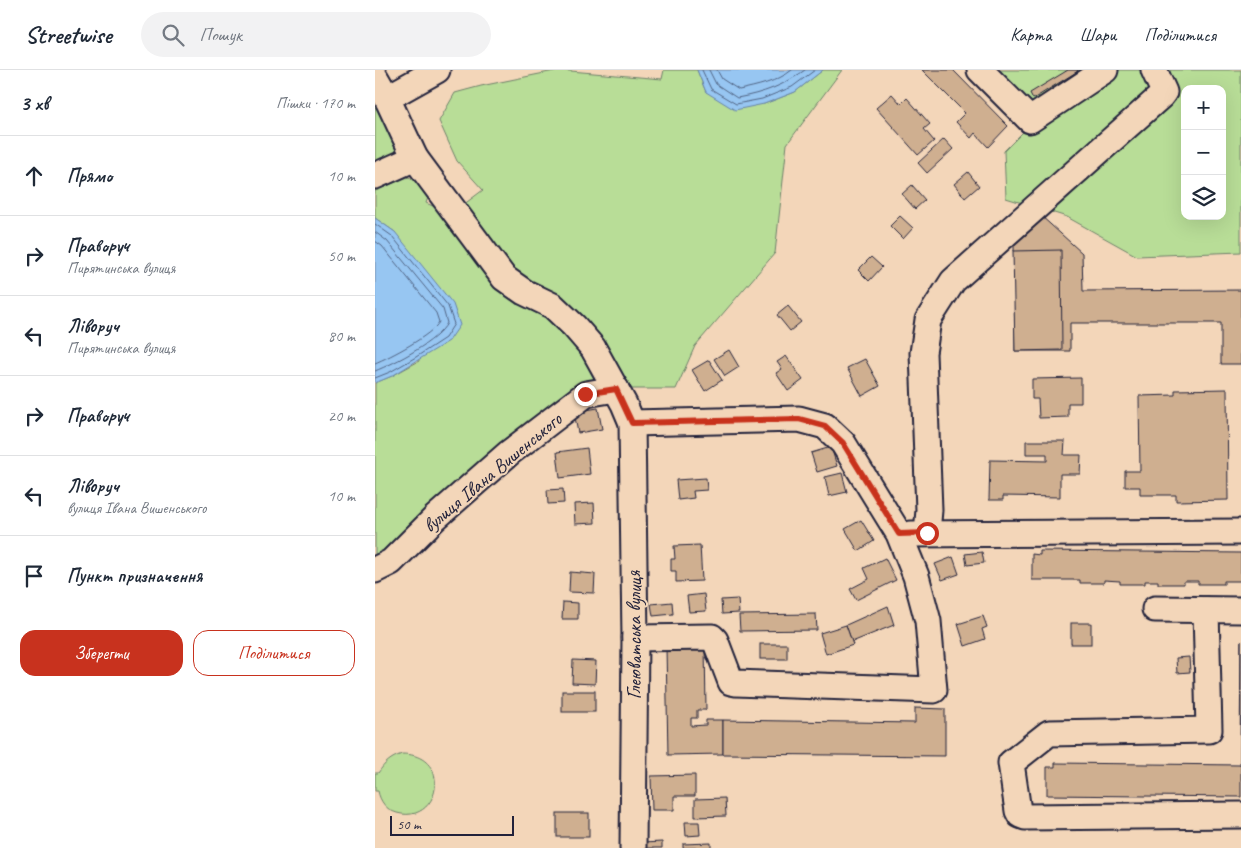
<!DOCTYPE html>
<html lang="uk">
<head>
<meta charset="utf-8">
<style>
	body { margin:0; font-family:Caveat,sans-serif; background:#f2f2f3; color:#1f2937 }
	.controls { position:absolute; right:15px; top:15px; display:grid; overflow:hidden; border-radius:10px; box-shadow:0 5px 20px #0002 }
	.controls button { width:45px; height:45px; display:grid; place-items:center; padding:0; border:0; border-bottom:1px solid #e0e1e3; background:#fff; color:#1f2937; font:25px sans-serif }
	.scale { position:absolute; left:15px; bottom:12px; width:124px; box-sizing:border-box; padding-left:5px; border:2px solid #22223b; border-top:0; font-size:14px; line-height:18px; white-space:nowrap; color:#22223b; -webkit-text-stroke:4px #f3d6b9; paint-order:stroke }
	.stop { position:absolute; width:15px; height:15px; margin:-11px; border:4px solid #c8321e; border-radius:50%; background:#fff }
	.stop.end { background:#c8321e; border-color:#fff; box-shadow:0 1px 5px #0008 }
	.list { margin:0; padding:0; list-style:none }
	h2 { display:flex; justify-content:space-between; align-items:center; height:65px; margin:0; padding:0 20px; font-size:21px }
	h2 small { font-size:16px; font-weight:400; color:#747a83 }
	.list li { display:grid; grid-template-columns:32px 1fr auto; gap:15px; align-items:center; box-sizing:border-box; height:80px; padding:0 20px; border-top:1px solid #e0e1e3 }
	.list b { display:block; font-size:19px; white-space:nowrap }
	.list p { margin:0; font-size:16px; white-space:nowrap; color:#747a83 }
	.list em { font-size:16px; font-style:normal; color:#747a83 }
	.actions { display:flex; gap:10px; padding:15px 20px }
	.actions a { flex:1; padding:11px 0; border:1px solid #c8321e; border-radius:15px; text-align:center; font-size:18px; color:#c8321e }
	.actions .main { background:#c8321e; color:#fff }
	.icon { flex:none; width:28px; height:28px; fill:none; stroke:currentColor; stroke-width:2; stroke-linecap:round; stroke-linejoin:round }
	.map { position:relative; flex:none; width:866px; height:778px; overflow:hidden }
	header { display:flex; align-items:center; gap:30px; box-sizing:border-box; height:70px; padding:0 25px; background:#fff; border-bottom:1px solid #e0e1e3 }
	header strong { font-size:24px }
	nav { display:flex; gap:28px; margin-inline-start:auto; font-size:18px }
	.search { width:350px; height:45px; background:#f2f2f3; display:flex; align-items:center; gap:12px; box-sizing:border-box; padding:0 18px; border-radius:28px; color:#747a83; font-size:19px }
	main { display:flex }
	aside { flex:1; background:#fff }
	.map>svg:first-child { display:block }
	.green { fill:#b8dd97; stroke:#6d8069; fill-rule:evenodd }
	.water { fill:#97c6f2; stroke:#6884a9 }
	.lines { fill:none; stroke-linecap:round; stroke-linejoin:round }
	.shore { stroke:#516484; stroke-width:1 }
	.building { fill:#cfaf90; stroke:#22223b }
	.minor-casing { stroke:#22223b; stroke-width:29 }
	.minor { stroke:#f3d6b9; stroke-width:25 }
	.route { stroke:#c8321e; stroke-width:6 }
	.labels { text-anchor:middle; stroke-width:4; stroke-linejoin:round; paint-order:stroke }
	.street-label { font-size:20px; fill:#22223b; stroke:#f3d6b9 }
</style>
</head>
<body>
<header>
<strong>Streetwise</strong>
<div class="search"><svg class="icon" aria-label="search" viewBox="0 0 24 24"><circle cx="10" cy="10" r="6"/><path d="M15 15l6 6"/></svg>Пошук</div>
<nav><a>Карта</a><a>Шари</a><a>Поділитися</a></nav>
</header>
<main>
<aside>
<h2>3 хв<small>Пішки · 170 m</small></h2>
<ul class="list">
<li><svg class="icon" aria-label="ahead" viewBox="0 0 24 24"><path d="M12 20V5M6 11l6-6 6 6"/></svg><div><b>Прямо</b></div><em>10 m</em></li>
<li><svg class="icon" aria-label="right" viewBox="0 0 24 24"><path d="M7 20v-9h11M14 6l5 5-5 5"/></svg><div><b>Праворуч</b><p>Пирятинська вулиця</p></div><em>50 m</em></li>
<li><svg class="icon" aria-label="left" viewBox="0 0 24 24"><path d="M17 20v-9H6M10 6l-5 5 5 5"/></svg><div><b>Ліворуч</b><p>Пирятинська вулиця</p></div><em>80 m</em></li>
<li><svg class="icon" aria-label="right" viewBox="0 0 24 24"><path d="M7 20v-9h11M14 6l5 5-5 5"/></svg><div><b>Праворуч</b></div><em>20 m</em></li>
<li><svg class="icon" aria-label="left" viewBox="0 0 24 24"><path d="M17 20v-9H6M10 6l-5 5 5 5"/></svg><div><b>Ліворуч</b><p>вулиця Івана Вишенського</p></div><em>10 m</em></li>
<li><svg class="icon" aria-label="arrive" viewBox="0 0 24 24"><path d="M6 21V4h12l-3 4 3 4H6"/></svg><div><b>Пункт призначення</b></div></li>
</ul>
<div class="actions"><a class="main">Зберегти</a><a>Поділитися</a></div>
</aside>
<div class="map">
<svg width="866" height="778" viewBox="0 0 866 778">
	<rect width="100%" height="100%" fill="#f3d6b9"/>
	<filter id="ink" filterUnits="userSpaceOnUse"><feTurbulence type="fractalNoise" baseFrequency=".02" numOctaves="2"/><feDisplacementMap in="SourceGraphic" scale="10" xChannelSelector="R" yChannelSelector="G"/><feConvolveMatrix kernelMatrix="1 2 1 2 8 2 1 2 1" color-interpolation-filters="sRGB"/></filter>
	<g filter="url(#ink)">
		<g class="green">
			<path d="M184,0L287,9L289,0H322L331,22L389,34L420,22L448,0H467L412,74L400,183L320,276L301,319H241L210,324L0,500V313L17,306L44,291L20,162L0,148V121L33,107L57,117L51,133L76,144L108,120L82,91L64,51L80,23L106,16Z"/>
			<path d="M597,0H866V182L762,186L692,147L631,128L629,81L654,56ZM810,19H847V146H810Z"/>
			<path d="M0,29L30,85L0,95Z"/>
			<path d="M27,684C78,684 66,755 22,743C11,740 5,731 3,721H0V703H3C10,693 15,688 27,684Z"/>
		</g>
		<g class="water">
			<path d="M322,0H448L420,22L389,34L360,40L331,22Z"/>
			<path d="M0,148L20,162L78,234L85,255L74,271L17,306L0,313Z"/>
		</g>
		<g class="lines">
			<g class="shore">
				<path d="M327,0L336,19L361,34L387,29L417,17L440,0"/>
				<path d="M334,0L341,14L362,28C389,23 408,16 430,0"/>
				<path d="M342,0L347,9L364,20C382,16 402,12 417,0"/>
				<path d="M0,154L17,166L73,236L79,254L70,268L41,287L15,302L0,308"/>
				<path d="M0,162L12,171L68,239L72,253C63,271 20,293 0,301"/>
				<path d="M0,171L7,176L61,243L64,252C57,265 15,287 0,293"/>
			</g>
		</g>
		<g class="building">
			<path d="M547,0H578L633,56L613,77L600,63L596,68L581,52L590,43Z"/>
			<path d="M693,0H702L703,1L658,29L655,23Z"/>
			<path d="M517,24L526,34L532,28L555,54L549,59L559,71L543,85L501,38Z"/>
			<path d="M569,69L578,79L552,103L543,93Z"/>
			<path d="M593,102L604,116L590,128L579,114Z"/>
			<path d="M537,115L550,130L540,139L527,124Z"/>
			<path d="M665,145L707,183L708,221L866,220V294H846V253H695V281H640L639,174Z"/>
			<path d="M525,146L538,158L528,169L515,156Z"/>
			<path d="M686,180L687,280L640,281L638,181Z"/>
			<path d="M496,187L507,197L494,211L483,200Z"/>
			<path d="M413,236L426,252L415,261L402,245Z"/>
			<path d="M354,280L364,297L350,306L339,289Z"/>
			<path d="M411,286L428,310L413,321L401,303L407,299L402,292Z"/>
			<path d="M490,289L505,316L487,326L472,298Z"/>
			<path d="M334,290L347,310L330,321L317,300Z"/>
			<path d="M706,308V333H693V347L664,348L663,329H657V309Z"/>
			<path d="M852,319L853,430L801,431V425H765V417H750V401H765L764,326L800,325V320Z"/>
			<path d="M223,338L227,359L203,363L199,342Z"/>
			<path d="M651,371H690L689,385H706L705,404H685V427L628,426V430H614L615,390L672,391V384H651Z"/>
			<path d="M456,377L462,396L442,402L436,383Z"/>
			<path d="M212,378L215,404L185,408L182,382Z"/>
			<path d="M467,403L472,422L454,426L450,407Z"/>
			<path d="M331,408L332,420L318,421L319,428L303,430L301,410Z"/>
			<path d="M188,419L189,433L173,434L172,420Z"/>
			<path d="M219,433L220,453L200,454L199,434Z"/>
			<path d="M486,450L499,471L483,481L470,459Z"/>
			<path d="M325,475L327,511L301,512V501H296V489H300L299,476Z"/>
			<path d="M665,481L866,483V511H849V514H823V511H809V514H783V511H770V514H745V511L729,510V513H705V510H657V484L665,485Z"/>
			<path d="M607,482L609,493L592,495L590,484Z"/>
			<path d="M578,487L584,504L567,510L560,494Z"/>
			<path d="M510,488L521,510L481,530L475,519L494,509L489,498Z"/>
			<path d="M195,502L220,504L219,523L194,522Z"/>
			<path d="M329,524L331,541L314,542L312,526Z"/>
			<path d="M363,529L364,543L347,544L346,530Z"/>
			<path d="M188,532L203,533V549H187Z"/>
			<path d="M297,532L298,544L278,546L276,534Z"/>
			<path d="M513,536L519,555L477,572L471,555Z"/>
			<path d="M441,544L442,560L365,561L364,545Z"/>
			<path d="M608,546L612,557L607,559L610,569L590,576L583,554Z"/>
			<rect x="696" y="553" width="20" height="21"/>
			<path d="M471,555L478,575L451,584L445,563Z"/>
			<path d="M866,571V683H865Z"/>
			<rect x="385" y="574" width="27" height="15"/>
			<path d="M330,576L331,640H322V648H316V656L331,655V650H348V684L293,685L291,577Z"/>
			<path d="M814,587L815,602L802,603L801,588Z"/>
			<path d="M198,590L221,591L220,614L197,613Z"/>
			<rect x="187" y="621" width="33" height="21"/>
			<path d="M540,638L570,639V686L348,684V650L540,653Z"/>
			<path d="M865,683H866V727L672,725V697H680V693L865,695Z"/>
			<path d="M320,705V726H299V740H277L276,706Z"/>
			<path d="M350,728L351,746L320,747V729Z"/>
			<rect x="182" y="743" width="32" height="24"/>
			<path d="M310,752H324L325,765L311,766Z"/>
			<path d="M287,772V778H267V773Z"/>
			<path d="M336,773V778H308V774Z"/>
		</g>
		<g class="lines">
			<g class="minor-casing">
				<g id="minor">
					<path d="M605,0L655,50L730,0"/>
					<path d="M0,7L12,28L40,88L129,208L149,222L178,236L199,256L218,278L249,334L257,353L260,568L258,778"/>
					<path d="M12,28L62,0"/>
					<path d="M0,106L40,88"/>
					<path d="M257,353L424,349L450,356L468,373L524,464L541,506L553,551L559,620L361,613L356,612L340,570L337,567L260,568"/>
					<path d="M552,463L554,440L548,283L553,250L578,211L786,26L789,22L779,0"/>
					<path d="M536,464L866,462"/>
					<path d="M0,500L16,492L60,448L134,383L211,324L241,319"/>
					<path d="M780,539L866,540"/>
					<path d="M831,540L834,660L674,663L636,693L643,741L645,745L650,747L866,745"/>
				</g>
			</g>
			<use href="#minor" class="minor"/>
		</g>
	</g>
	<g class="lines" filter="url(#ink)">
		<path class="route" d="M210,324L241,319L257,353L424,349L450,356L468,373L524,464L552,463"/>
	</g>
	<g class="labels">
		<g class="street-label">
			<text transform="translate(117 402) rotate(-40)" y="7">вулиця Івана Вишенського</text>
			<text transform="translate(259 565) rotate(-90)" y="7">Глеюватська вулиця</text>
		</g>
	</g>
</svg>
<div class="controls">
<button>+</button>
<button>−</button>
<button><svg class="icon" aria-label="layers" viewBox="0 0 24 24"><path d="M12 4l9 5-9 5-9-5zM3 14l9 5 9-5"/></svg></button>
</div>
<div class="scale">50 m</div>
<div class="stop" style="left:552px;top:463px"></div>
<div class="stop end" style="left:210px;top:324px"></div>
</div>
</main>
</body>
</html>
